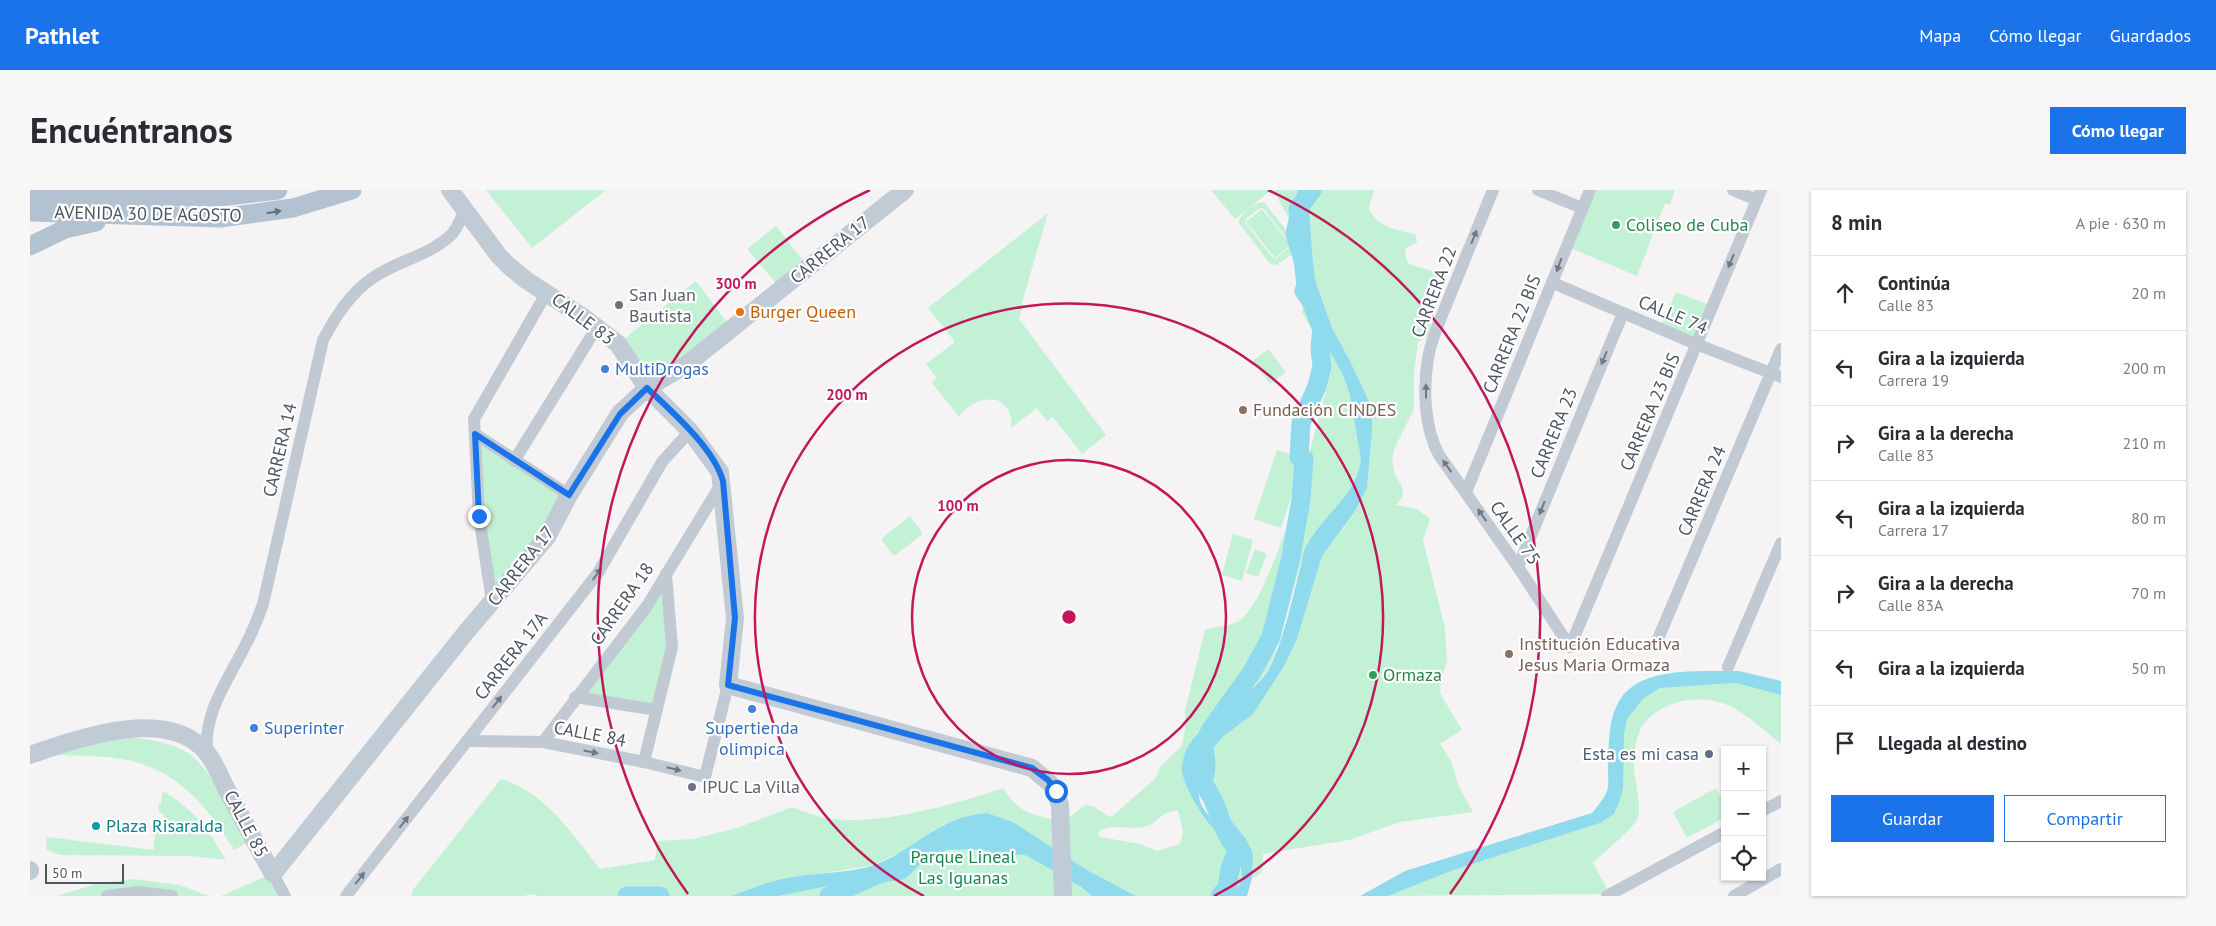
<!DOCTYPE html>
<html lang="es">
<head>
<meta charset="utf-8">
<style>
	body { margin:0; font-family:"PT Sans",sans-serif; background:#f7f7f7; color:#2b2b33 }
	.controls { position:absolute; right:15px; bottom:15px; display:grid; overflow:hidden; border-radius:0px; box-shadow:0 1px 4px #0004 }
	.controls button { width:45px; height:45px; display:grid; place-items:center; padding:0; border:0; border-bottom:1px solid #e1e1e2; background:#fff; color:#2b2b33; font:25px sans-serif }
	.scale { position:absolute; left:15px; bottom:12px; width:79px; box-sizing:border-box; padding-left:5px; border:2px solid #4a5661; border-top:0; font-size:14px; line-height:18px; white-space:nowrap; color:#4a5661; -webkit-text-stroke:4px #fff; paint-order:stroke }
	.stop { position:absolute; width:15px; height:15px; margin:-11px; border:4px solid #1a73e8; border-radius:50%; background:#fff }
	.stop.end { background:#1a73e8; border-color:#fff; box-shadow:0 1px 5px #0008 }
	.list { margin:0; padding:0; list-style:none }
	h2 { display:flex; justify-content:space-between; align-items:center; height:65px; margin:0; padding:0 20px; font-size:21px }
	h2 small { font-size:16px; font-weight:400; color:#7c7c81 }
	.list li { display:grid; grid-template-columns:32px 1fr auto; gap:15px; align-items:center; box-sizing:border-box; height:75px; padding:0 20px; border-top:1px solid #e1e1e2 }
	.list b { display:block; font-size:19px; white-space:nowrap }
	.list p { margin:0; font-size:16px; white-space:nowrap; color:#7c7c81 }
	.list em { font-size:16px; font-style:normal; color:#7c7c81 }
	.actions { display:flex; gap:10px; padding:15px 20px }
	.actions a { flex:1; padding:11px 0; border:1px solid #1a73e8; border-radius:0px; text-align:center; font-size:18px; color:#1a73e8 }
	.actions .main { background:#1a73e8; color:#fff }
	.icon { flex:none; width:28px; height:28px; fill:none; stroke:currentColor; stroke-width:2; stroke-linecap:round; stroke-linejoin:round }
	.map { position:relative; flex:none; width:1751px; height:706px; overflow:hidden; border-radius:0px }
	header { display:flex; align-items:center; gap:30px; box-sizing:border-box; height:70px; padding:0 25px; background:#1a73e8; color:#fff }
	header strong { font-size:24px }
	nav { display:flex; gap:28px; margin-inline-start:auto; font-size:18px }
	.intro { display:flex; align-items:center; justify-content:space-between; box-sizing:border-box; height:120px; padding:0 30px }
	h1 { margin:0; font-size:35px }
	.button { padding:12px 22px; border-radius:0px; background:#1a73e8; color:#fff; font-size:18px; font-weight:700 }
	main { display:flex; gap:30px; padding:0 30px }
	aside { flex:1; background:#fff; border-radius:0px; box-shadow:0 1px 4px #0004 }
	.map>svg:first-child { display:block }
	.green { fill:#c3f1d5; fill-rule:evenodd }
	.sand { fill:#f5f0e5 }
	.water { fill:#90daee; fill-rule:evenodd }
	.lines { fill:none; stroke-linecap:round; stroke-linejoin:round }
	.river { stroke:#90daee; stroke-width:19 }
	.street { stroke:#c1cad2; stroke-width:12 }
	.secondary { stroke:#c1cbd6; stroke-width:18 }
	.primary { stroke:#b3c2d1; stroke-width:19 }
	.oneway { fill:#64717d }
	.oneway2 { fill:#6e7983 }
	.route { stroke:#1a73e8; stroke-width:6 }
	.ring { fill:none; stroke:#c2185b; stroke-width:2.5 }
	.leisure-dot { fill:#2e9e5b; stroke:#fff; stroke-width:2 }
	.worship-dot { fill:#6b7280; stroke:#fff; stroke-width:2 }
	.food-dot { fill:#e8710a; stroke:#fff; stroke-width:2 }
	.shop-dot { fill:#3f7fe0; stroke:#fff; stroke-width:2 }
	.education-dot { fill:#8d6e63; stroke:#fff; stroke-width:2 }
	.service-dot { fill:#5c6f8a; stroke:#fff; stroke-width:2 }
	.culture-dot { fill:#0f9aa8; stroke:#fff; stroke-width:2 }
	.labels { text-anchor:middle; stroke-width:4.5; stroke-linejoin:round; paint-order:stroke }
	.street-label { font-size:18px; fill:#4a5661; stroke:#fff }
	.leisure-label { font-size:18px; fill:#27864d; stroke:#fff; text-anchor:start }
	.worship-label { font-size:18px; fill:#5b616d; stroke:#fff; text-anchor:start }
	.food-label { font-size:18px; fill:#c56008; stroke:#fff; text-anchor:start }
	.shop-label { font-size:18px; fill:#366cbe; stroke:#fff; text-anchor:start }
	.education-label { font-size:18px; fill:#785e54; stroke:#fff; text-anchor:start }
	.service-label { font-size:18px; fill:#4e5e75; stroke:#fff; text-anchor:end }
	.culture-label { font-size:18px; fill:#0d838f; stroke:#fff; text-anchor:start }
	.park-label { font-size:18px; fill:#17864f; stroke:#fff }
	.centre { fill:#c2185b; stroke:#fff; stroke-width:2.5 }
	.ring-label { font-size:15px; text-anchor:middle; font-weight:bold; fill:#c2185b; stroke:#fff; stroke-width:4.5; stroke-linejoin:round; paint-order:stroke }
</style>
</head>
<body>
<header>
<strong>Pathlet</strong>
<nav><a>Mapa</a><a>Cómo llegar</a><a>Guardados</a></nav>
</header>
<div class="intro"><h1>Encuéntranos</h1><a class="button">Cómo llegar</a></div>
<main>
<div class="map">
<svg width="1751" height="706" viewBox="0 0 1751 706">
	<rect width="100%" height="100%" fill="#f5f3f3"/>
	<g class="green">
		<path d="M456,0H576L502,58Z"/>
		<path d="M1181,0H1238L1239,2L1205,29Z"/>
		<path d="M1243,0H1268L1267,7L1272,38L1276,95L1299,160L1313,185L1319,202L1331,269L1330,280L1316,305L1274,363L1243,470L1233,488L1193,523L1173,537L1155,592L1174,628L1181,636L1202,653L1207,661L1212,690L1202,706H1106L1057,680L983,632L957,623L945,624L913,635L873,662L839,676L743,691L701,706H508L504,704L493,706H382V701L471,589C515,602 543,645 570,679L625,670L627,651L663,649L707,638L762,617C776,622 788,628 803,629C853,635 926,614 973,598C986,618 994,622 1016,628C1021,629 1027,632 1031,631C1043,629 1048,616 1057,615C1066,615 1073,625 1081,627L1125,589L1131,576L1152,556L1155,540V521L1175,440C1187,435 1204,437 1213,428C1228,412 1236,390 1244,371C1269,308 1285,242 1302,177L1272,122L1274,101L1270,48ZM1148,620L1153,642L1150,654L1127,661L1110,654L1070,647L1068,642C1083,632 1098,641 1114,637C1123,635 1126,630 1133,625C1137,622 1144,621 1148,620Z"/>
		<path d="M1283,0H1344L1339,18C1345,36 1369,41 1385,44L1387,52L1376,58L1375,66L1379,74L1405,82L1415,93L1401,132V140L1397,147L1388,152L1384,182V219L1365,257L1362,269L1364,282L1372,297L1373,306L1366,315L1387,319L1400,329L1393,350L1415,438L1417,471L1411,491L1410,503L1432,540L1410,554L1422,573L1428,595L1443,622L1370,632L1319,650L1233,664C1233,675 1235,684 1222,688L1223,663L1216,649L1199,628L1181,599L1173,574L1176,566L1194,546L1223,524L1253,478L1267,449L1292,366L1325,321L1337,298L1342,242V218L1320,171L1302,138L1284,87L1279,18L1281,4Z"/>
		<path d="M1560,0H1645L1640,15L1635,13L1607,86L1536,56Z"/>
		<path d="M1234,12L1267,54L1265,62L1246,75L1240,74L1209,33C1209,24 1225,12 1234,12ZM1233,18L1262,55L1246,69L1243,68L1215,33L1216,29L1229,19Z"/>
		<path d="M1232,19L1261,55L1245,68L1216,32Z"/>
		<path d="M1018,23L992,113L993,116L989,129L1076,245L1052,264L1023,227L1017,231L1007,218L981,238C983,225 978,216 967,210C951,208 938,214 929,227L902,193L907,188L896,174L925,152L898,118Z"/>
		<path d="M746,36L778,77L751,99L717,59Z"/>
		<path d="M666,91L702,139L617,198L593,150Z"/>
		<path d="M1646,102L1682,116L1666,154L1630,138Z"/>
		<path d="M1238,159L1256,182L1240,194L1223,171Z"/>
		<path d="M445,244L539,305L462,411Z"/>
		<path d="M1247,260L1274,269L1251,338L1224,329Z"/>
		<path d="M880,326L893,344L864,366L851,349Z"/>
		<path d="M1203,344L1223,350L1212,391L1192,385Z"/>
		<path d="M1225,359L1237,364L1228,387L1216,383Z"/>
		<path d="M636,384L641,442L627,520L545,507Z"/>
		<path d="M1706,493L1751,505V554C1736,542 1720,527 1702,517C1675,504 1638,508 1617,530C1606,540 1604,563 1604,577C1604,590 1613,619 1607,630C1601,640 1573,663 1563,673L1580,704L1358,706L1421,681L1570,633L1597,529L1613,509L1630,498Z"/>
		<path d="M105,548C123,550 141,553 157,562C180,577 204,627 219,651L204,660C176,613 143,575 85,568C65,565 44,566 24,565L69,550Z"/>
		<path d="M1686,598L1695,615V627L1657,648L1643,622Z"/>
		<path d="M133,601C164,619 178,640 196,670L162,666L30,665L16,659L17,647L123,660L125,647L123,643L127,637L132,636L135,631L134,625L129,621L128,615L131,613Z"/>
		<path d="M931,646L976,654L1050,696L1062,706H748C788,696 829,694 868,681C881,676 890,662 902,656C911,650 921,649 931,646Z"/>
		<path d="M237,686L248,706H191Z"/>
		<path d="M104,689L150,695L179,706H26L70,693Z"/>
	</g>
	<path class="sand" d="M1172,593C1183,600 1189,623 1193,635C1178,627 1162,610 1172,593Z"/>
	<g class="water">
		<path d="M1268,0H1283L1281,4L1279,18L1284,87L1302,138L1320,171L1342,218V242L1337,298L1325,321L1292,366L1267,449L1253,478L1223,524L1194,546L1176,566L1174,574L1181,599L1199,628L1216,649L1223,663L1222,688L1217,706H1202L1212,690C1211,680 1211,668 1207,660C1201,649 1190,644 1182,637C1172,627 1150,590 1152,577C1155,548 1175,538 1194,522C1207,512 1220,501 1231,490C1249,473 1263,405 1270,379C1272,373 1272,367 1274,361C1289,327 1327,307 1331,269L1319,202L1313,185L1299,160L1276,95L1272,38L1267,6ZM1173,593L1182,607L1192,635C1178,628 1161,609 1173,593Z"/>
		<path d="M1709,481L1751,491V505L1706,493L1630,498L1613,509L1597,529L1594,544L1593,598L1590,610L1584,624L1570,633L1421,681L1358,706H1330L1375,681L1562,623C1584,597 1577,599 1578,567C1579,550 1579,531 1587,515C1606,474 1672,482 1709,481Z"/>
		<path d="M957,623L983,632L1057,680L1106,706H1062L1050,696L976,654L931,646L915,650L902,656L871,680L853,690L808,694L748,706H701C715,701 729,695 744,691C774,682 807,685 838,677C883,664 906,626 957,623Z"/>
	</g>
	<g class="lines">
		<g class="river">
			<path d="M597,706H630"/>
			<path d="M799,706L851,683L871,680L884,667L915,650H953L975,657L976,654L1001,656"/>
			<path d="M1190,706L1197,698L1200,679L1207,661C1202,653 1197,645 1193,636C1187,621 1184,606 1172,593C1178,581 1176,568 1173,555L1182,538L1222,482L1241,447L1261,367L1271,309L1274,269L1269,267L1271,233L1287,196L1292,177L1290,158L1292,139L1281,111L1274,101L1276,95L1273,70L1265,44L1269,26L1268,19L1282,0"/>
		</g>
		<g class="street">
			<path d="M1463,0C1449,34 1435,69 1421,103C1413,124 1402,145 1398,168C1393,199 1394,237 1409,265L1488,377L1540,457"/>
			<path d="M1508,0L1552,18"/>
			<path d="M1703,0L1727,10"/>
			<path d="M1523,93L1666,154L1751,187"/>
			<path d="M445,244L539,305"/>
			<path d="M484,271L567,137"/>
			<path d="M1436,302L1560,0"/>
			<path d="M1488,377L1593,123"/>
			<path d="M462,411L449,326L444,229L517,102"/>
			<path d="M1625,456L1751,159"/>
			<path d="M1540,457L1731,0"/>
			<path d="M1698,477L1751,353"/>
			<path d="M545,507L627,520"/>
			<path d="M437,551L513,552L614,572L675,587L698,495"/>
			<path d="M513,552L617,416L693,291"/>
			<path d="M177,563C173,522 199,489 216,454C223,441 228,428 233,414L293,150C306,126 320,103 344,87C367,71 401,65 422,44C428,37 431,28 435,20"/>
			<path d="M614,572L642,457L636,384"/>
			<path d="M1732,621L1751,611"/>
			<path d="M243,684L255,706"/>
			<path d="M77,706L108,702L142,706"/>
			<path d="M316,706L568,383L632,272L660,241"/>
			<path d="M1577,706L1695,642"/>
			<path d="M1704,706L1751,679"/>
		</g>
		<g class="secondary">
			<path d="M420,0L469,66L479,76L496,90L553,127L588,154L617,198L660,241L690,282L705,428L698,495L1002,578L1023,596L1030,615L1033,706"/>
			<path d="M0,565C47,549 138,515 177,563C185,573 191,588 197,600C212,628 227,656 243,684L437,441L517,347L539,305L590,223L617,198L656,175L875,0"/>
			<path d="M0,680V681"/>
		</g>
		<g class="primary">
			<path d="M0,4L107,7H190L248,0"/>
			<path d="M0,22L190,28L263,18L322,0"/>
			<path d="M0,56L35,39L66,32"/>
		</g>
	</g>
	<defs><path id="oneway-solid" d="M-6-.8H1V-3.2L6.5 0L1 3.2V.8H-6Z" transform="scale(1.25)"/></defs>
	<use class="oneway" href="#oneway-solid" transform="translate(244 22) rotate(-10)"/>
	<g class="oneway2">
		<use href="#oneway-solid" transform="translate(1444 47) rotate(-68)"/>
		<use href="#oneway-solid" transform="translate(1701 71) rotate(113)"/>
		<use href="#oneway-solid" transform="translate(1529 75) rotate(110)"/>
		<use href="#oneway-solid" transform="translate(1574 168) rotate(112)"/>
		<use href="#oneway-solid" transform="translate(1396 201) rotate(-90)"/>
		<use href="#oneway-solid" transform="translate(1417 276) rotate(-126)"/>
		<use href="#oneway-solid" transform="translate(1512 318) rotate(112)"/>
		<use href="#oneway-solid" transform="translate(1452 325) rotate(-125)"/>
		<use href="#oneway-solid" transform="translate(567 384) rotate(-55)"/>
		<use href="#oneway-solid" transform="translate(467 512) rotate(-52)"/>
		<use href="#oneway-solid" transform="translate(561 562) rotate(11)"/>
		<use href="#oneway-solid" transform="translate(644 579) rotate(14)"/>
		<use href="#oneway-solid" transform="translate(374 632) rotate(-52)"/>
		<use href="#oneway-solid" transform="translate(330 688) rotate(-52)"/>
	</g>
	<g class="lines">
		<path class="route" d="M449,326L445,244L539,305L590,224L617,198C642,222 683,257 693,291L705,428L698,495L1002,578L1018,590L1026,601"/>
	</g>
	<g class="ring">
		<circle cx="1039" cy="427" r="157"/>
		<path d="M894 706A314 314 0 1 1 1184 706"/>
		<path d="M658 704A471 471 0 0 1 840 0M1238 0A471 471 0 0 1 1420 704"/>
	</g>
	<g class="leisure-dot">
		<circle cx="1586" cy="35" r="5"/>
		<circle cx="1343" cy="485" r="5"/>
	</g>
	<g class="worship-dot">
		<circle cx="589" cy="115" r="5"/>
		<circle cx="662" cy="597" r="5"/>
	</g>
	<circle class="food-dot" cx="710" cy="122" r="5"/>
	<g class="shop-dot">
		<circle cx="575" cy="179" r="5"/>
		<circle cx="722" cy="519" r="5"/>
		<circle cx="224" cy="538" r="5"/>
	</g>
	<g class="education-dot">
		<circle cx="1213" cy="220" r="5"/>
		<circle cx="1479" cy="464" r="5"/>
	</g>
	<circle class="service-dot" cx="1679" cy="564" r="5"/>
	<circle class="culture-dot" cx="66" cy="636" r="5"/>
	<g class="labels">
		<g class="street-label">
			<text transform="translate(118 24) rotate(1)" y="6">AVENIDA 30 DE AGOSTO</text>
			<text transform="translate(800 60) rotate(-39)" y="6">CARRERA 17</text>
			<text transform="translate(1404 102) rotate(-69)" y="6">CARRERA 22</text>
			<text transform="translate(1643 125) rotate(23)" y="6">CALLE 74</text>
			<text transform="translate(553 129) rotate(37)" y="6">CALLE 83</text>
			<text transform="translate(1482 144) rotate(-68)" y="6">CARRERA 22 BIS</text>
			<text transform="translate(1620 222) rotate(-67)" y="6">CARRERA 23 BIS</text>
			<text transform="translate(1524 243) rotate(-68)" y="6">CARRERA 23</text>
			<text transform="translate(250 260) rotate(-77)" y="6">CARRERA 14</text>
			<text transform="translate(1672 301) rotate(-67)" y="6">CARRERA 24</text>
			<text transform="translate(1485 343) rotate(55)" y="6">CALLE 75</text>
			<text transform="translate(491 376) rotate(-52)" y="6">CARRERA 17</text>
			<text transform="translate(592 414) rotate(-55)" y="6">CARRERA 18</text>
			<text transform="translate(481 466) rotate(-52)" y="6">CARRERA 17A</text>
			<text transform="translate(560 544) rotate(11)" y="6">CALLE 84</text>
			<text transform="translate(216 634) rotate(62)" y="6">CALLE 85</text>
		</g>
		<g class="leisure-label">
			<text x="1596" y="41">Coliseo de Cuba</text>
			<text x="1353" y="491">Ormaza</text>
		</g>
		<g class="worship-label">
			<text x="599" y="111">San Juan<tspan x="599" dy="21">Bautista</tspan></text>
			<text x="672" y="603">IPUC La Villa</text>
		</g>
		<g class="food-label">
			<text x="720" y="128">Burger Queen</text>
		</g>
		<g class="shop-label">
			<text x="585" y="185">MultiDrogas</text>
			<text x="234" y="544">Superinter</text>
			<text x="722" y="544" text-anchor="middle">Supertienda<tspan x="722" dy="21">olimpica</tspan></text>
		</g>
		<g class="education-label">
			<text x="1223" y="226">Fundación CINDES</text>
			<text x="1489" y="460">Institución Educativa<tspan x="1489" dy="21">Jesus Maria Ormaza</tspan></text>
		</g>
		<g class="service-label">
			<text x="1669" y="570">Esta es mi casa</text>
		</g>
		<g class="culture-label">
			<text x="76" y="642">Plaza Risaralda</text>
		</g>
		<g class="park-label">
			<text x="933" y="673">Parque Lineal<tspan x="933" dy="21">Las Iguanas</tspan></text>
		</g>
	</g>
	<circle cx="1039" cy="427" r="8" class="centre"/>
	<g class="ring-label">
		<text x="706" y="99">300 m</text>
		<text x="817" y="210">200 m</text>
		<text x="928" y="321">100 m</text>
	</g>
</svg>
<div class="controls">
<button>+</button>
<button>−</button>
<button><svg class="icon" aria-label="locate" viewBox="0 0 24 24"><circle cx="12" cy="12" r="6"/><path d="M12 2v4M12 18v4M2 12h4M18 12h4"/></svg></button>
</div>
<div class="scale">50 m</div>
<div class="stop" style="left:1026px;top:601px"></div>
<div class="stop end" style="left:449px;top:326px"></div>
</div>
<aside>
<h2>8 min<small>A pie · 630 m</small></h2>
<ul class="list">
<li><svg class="icon" aria-label="ahead" viewBox="0 0 24 24"><path d="M12 20V5M6 11l6-6 6 6"/></svg><div><b>Continúa</b><p>Calle 83</p></div><em>20 m</em></li>
<li><svg class="icon" aria-label="left" viewBox="0 0 24 24"><path d="M17 20v-9H6M10 6l-5 5 5 5"/></svg><div><b>Gira a la izquierda</b><p>Carrera 19</p></div><em>200 m</em></li>
<li><svg class="icon" aria-label="right" viewBox="0 0 24 24"><path d="M7 20v-9h11M14 6l5 5-5 5"/></svg><div><b>Gira a la derecha</b><p>Calle 83</p></div><em>210 m</em></li>
<li><svg class="icon" aria-label="left" viewBox="0 0 24 24"><path d="M17 20v-9H6M10 6l-5 5 5 5"/></svg><div><b>Gira a la izquierda</b><p>Carrera 17</p></div><em>80 m</em></li>
<li><svg class="icon" aria-label="right" viewBox="0 0 24 24"><path d="M7 20v-9h11M14 6l5 5-5 5"/></svg><div><b>Gira a la derecha</b><p>Calle 83A</p></div><em>70 m</em></li>
<li><svg class="icon" aria-label="left" viewBox="0 0 24 24"><path d="M17 20v-9H6M10 6l-5 5 5 5"/></svg><div><b>Gira a la izquierda</b></div><em>50 m</em></li>
<li><svg class="icon" aria-label="arrive" viewBox="0 0 24 24"><path d="M6 21V4h12l-3 4 3 4H6"/></svg><div><b>Llegada al destino</b></div></li>
</ul>
<div class="actions"><a class="main">Guardar</a><a>Compartir</a></div>
</aside>
</main>
</body>
</html>
